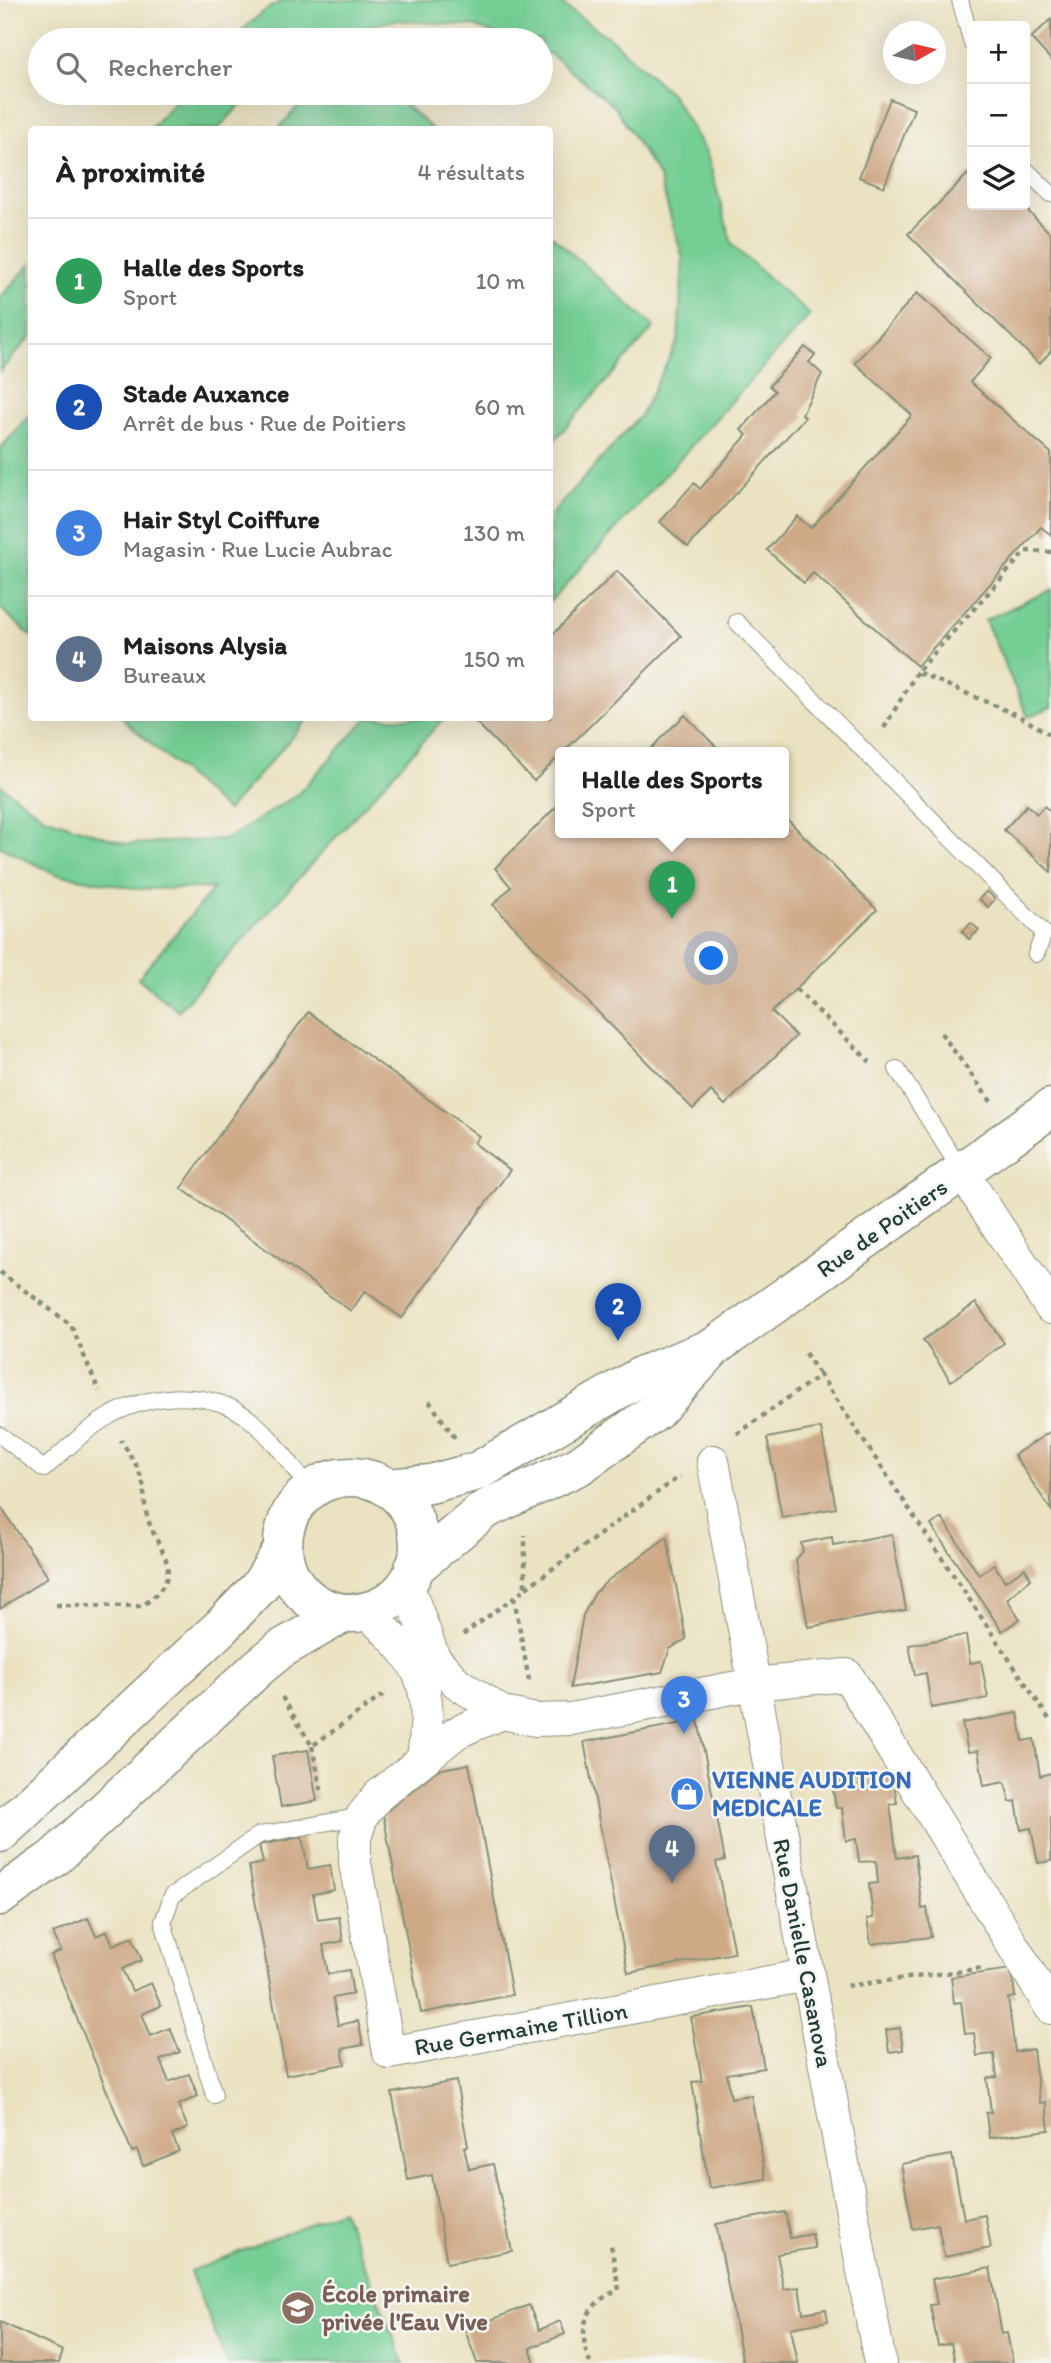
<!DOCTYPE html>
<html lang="fr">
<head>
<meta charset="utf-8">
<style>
	body { margin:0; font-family:Itim,sans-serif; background:#f6f6f6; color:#202124 }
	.controls { position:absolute; right:21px; top:21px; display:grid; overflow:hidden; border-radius:7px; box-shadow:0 7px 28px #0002 }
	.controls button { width:63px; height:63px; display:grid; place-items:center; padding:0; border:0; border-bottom:2px solid #e0e0e0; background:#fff; color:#202124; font:35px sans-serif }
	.compass { position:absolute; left:883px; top:21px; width:63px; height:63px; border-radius:50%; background:#fff; box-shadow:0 7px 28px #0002; rotate:82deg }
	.you { position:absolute; left:712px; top:959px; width:24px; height:24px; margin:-18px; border:5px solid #fff; border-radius:50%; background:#1a73e8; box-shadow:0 0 0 10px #1a73e833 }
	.badge { display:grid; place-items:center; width:46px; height:46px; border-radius:50%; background:#7c3aed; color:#fff; font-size:23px; font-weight:700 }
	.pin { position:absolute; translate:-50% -58px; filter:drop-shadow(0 2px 4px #0008) }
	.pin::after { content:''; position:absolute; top:37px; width:24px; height:21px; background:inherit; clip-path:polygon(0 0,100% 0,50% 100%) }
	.popup { position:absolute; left:555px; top:747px; width:234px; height:91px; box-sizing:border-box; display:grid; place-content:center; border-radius:7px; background:#fff; filter:drop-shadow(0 2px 5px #0005); font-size:23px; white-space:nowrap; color:#757577 }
	.popup b { font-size:26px; color:#202124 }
	.popup::after { content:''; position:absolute; left:50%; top:100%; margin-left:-14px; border:14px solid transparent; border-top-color:#fff }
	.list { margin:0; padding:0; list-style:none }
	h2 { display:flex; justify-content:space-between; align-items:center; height:91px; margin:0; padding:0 28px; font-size:30px }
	h2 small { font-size:23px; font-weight:400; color:#757577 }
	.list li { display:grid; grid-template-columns:46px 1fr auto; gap:21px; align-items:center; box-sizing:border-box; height:126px; padding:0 28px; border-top:2px solid #e0e0e0 }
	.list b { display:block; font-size:26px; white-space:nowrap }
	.list p { margin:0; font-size:23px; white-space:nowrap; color:#757577 }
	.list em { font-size:23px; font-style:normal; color:#757577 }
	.icon { flex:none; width:38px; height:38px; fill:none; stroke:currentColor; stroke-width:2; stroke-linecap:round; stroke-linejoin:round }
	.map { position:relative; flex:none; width:1051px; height:2363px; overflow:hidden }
	.search { position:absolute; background:#fff; box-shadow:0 7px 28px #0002; left:28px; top:28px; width:525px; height:77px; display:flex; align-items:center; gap:18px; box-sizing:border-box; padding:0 24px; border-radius:38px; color:#757577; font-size:26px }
	.panel { position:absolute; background:#fff; box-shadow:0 7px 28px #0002; left:28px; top:126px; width:525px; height:595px; border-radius:7px }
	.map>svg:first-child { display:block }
	.green { fill:#75ce94; stroke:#4a8664; stroke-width:2 }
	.building { fill:#cea986 }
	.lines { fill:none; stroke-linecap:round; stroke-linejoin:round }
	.lane-casing { stroke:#85907a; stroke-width:18 }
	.street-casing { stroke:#85907a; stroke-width:34 }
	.secondary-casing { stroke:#85907a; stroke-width:41 }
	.path { stroke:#85907a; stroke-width:4.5; stroke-dasharray:5 5; stroke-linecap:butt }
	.lane { stroke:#fff; stroke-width:16 }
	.street { stroke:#fff; stroke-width:32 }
	.secondary { stroke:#fff; stroke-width:38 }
	.labels { text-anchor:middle; stroke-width:5; stroke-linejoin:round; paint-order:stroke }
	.street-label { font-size:24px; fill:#1f3d34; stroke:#f6f6f2 }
	.shop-label { font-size:24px; font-weight:bold; fill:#366cbe; stroke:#f6f6f2; text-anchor:start }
	.education-label { font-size:24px; font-weight:bold; fill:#785e54; stroke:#f6f6f2; text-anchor:start }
</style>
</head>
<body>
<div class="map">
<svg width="1051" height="2363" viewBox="0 0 1051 2363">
	<rect width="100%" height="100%" fill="#f6f6f2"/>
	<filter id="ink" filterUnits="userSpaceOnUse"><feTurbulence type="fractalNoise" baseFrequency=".0143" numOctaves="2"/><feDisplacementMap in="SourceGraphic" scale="14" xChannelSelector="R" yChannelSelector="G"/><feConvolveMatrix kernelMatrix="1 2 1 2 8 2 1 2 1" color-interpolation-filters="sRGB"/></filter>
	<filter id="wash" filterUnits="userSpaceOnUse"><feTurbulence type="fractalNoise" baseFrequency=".00686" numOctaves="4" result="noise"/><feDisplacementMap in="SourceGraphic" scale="28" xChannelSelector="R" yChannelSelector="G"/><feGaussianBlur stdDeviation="1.57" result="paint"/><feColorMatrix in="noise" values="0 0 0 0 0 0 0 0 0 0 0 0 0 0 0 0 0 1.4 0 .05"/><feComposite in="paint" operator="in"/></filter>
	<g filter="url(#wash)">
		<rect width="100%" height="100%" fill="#ebe2c1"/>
		<g class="green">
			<path d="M283,0H551L560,3L612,40L672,95L707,154L732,245L810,315L550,602V516L640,416L678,341L683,259L659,177L615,107L550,54L541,51V40H512L473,26L395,20L317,40H231L263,12Z"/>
			<path d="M183,93H251L218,129H150Z"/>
			<path d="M310,93H391L433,129H278Z"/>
			<path d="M550,234L654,327L550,445Z"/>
			<path d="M31,263V336L0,371V298Z"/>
			<path d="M31,413V636L0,608V449Z"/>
			<path d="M1051,590V707L1028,717L985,620Z"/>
			<path d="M122,718H309L227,811Z"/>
			<path d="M367,718H444L178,1011L138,978L214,888L138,889L56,874L0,847V785L44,817L127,844L227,839L298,794Z"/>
			<path d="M342,2210L404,2363H227L190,2272Z"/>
		</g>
		<g id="blocks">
			<g class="building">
				<path d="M1051,19V60L1031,38Z"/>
				<path d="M890,99L914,109L884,187L859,177Z"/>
				<path d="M972,170V205H1022L1051,234V351L1039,364L908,234Z"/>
				<path d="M917,293L991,358L970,382L1051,453V535L1041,527L917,666L813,573L804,583L767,550L797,516L811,528L912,415L855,363Z"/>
				<path d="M805,347L815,355L809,362L822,374L802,414L805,417L688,547L660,522L694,483L700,489L747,435L741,430L775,391L769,386Z"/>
				<path d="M617,571L681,636L534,781L472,718H550V637Z"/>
				<path d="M685,715L722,753H647L660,739Z"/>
				<path d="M560,803V833H784V816L877,910L772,1012L796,1036L725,1105L711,1091L693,1109L493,905L511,887L495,868Z"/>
				<path d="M1027,805L1037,814L1044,806L1051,812V872L1004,830Z"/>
				<path d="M987,891L995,899L988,907L979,899Z"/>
				<path d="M971,923L979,930L969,939L962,932Z"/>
				<path d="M308,1012L479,1136L474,1143L510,1170L402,1318L365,1291L351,1311L181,1188Z"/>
				<path d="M976,1303L1004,1343L951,1381L923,1340Z"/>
				<path d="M821,1428L836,1508L782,1518L767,1438Z"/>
				<path d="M1051,1431V1510L1014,1455Z"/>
				<path d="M0,1506L48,1577L0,1609Z"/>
				<path d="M942,1518L979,1575L994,1564L1005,1581L1025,1568L1031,1579L1007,1599L1020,1619L1002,1631L931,1525Z"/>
				<path d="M892,1534L906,1610L808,1627L796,1560L803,1551L801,1543L832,1537L833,1545Z"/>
				<path d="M667,1537L686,1639L670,1649L662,1672L570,1688L583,1615L595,1593L607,1581Z"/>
				<path d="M966,1635L970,1663L981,1661L988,1698L931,1708L926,1673L915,1675L909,1645Z"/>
				<path d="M1018,1713L1023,1741L1034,1739L1040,1776L1051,1773V1861L1038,1863L1031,1828L1021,1830L1016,1801L1010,1802L1005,1782L984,1786L978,1751L968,1752L962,1723Z"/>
				<path d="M698,1720L725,1860L716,1862L734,1953L628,1973L584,1742Z"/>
				<path d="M308,1750L317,1801L281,1807L272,1756Z"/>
				<path d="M469,1764L512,1995L421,2013L383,1814L437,1770Z"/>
				<path d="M893,1776L897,1803L890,1804L897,1858L915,1855L922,1909L927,1908L931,1937L871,1944L867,1919L873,1918L869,1884L878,1883L876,1861L859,1862L856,1839L846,1841L842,1808H836L832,1783Z"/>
				<path d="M302,1837L308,1869L330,1865L334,1890L313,1894L318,1920L339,1917L343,1941L323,1945L328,1974L349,1970L353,1994L333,1998L338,2025L358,2021L363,2045L342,2049L345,2064L286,2075L249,1866L263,1863L259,1845Z"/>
				<path d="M88,1918L96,1936L107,1931L113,1945L132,1937L142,1960L122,1969L132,1991L151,1983L161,2006L142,2014L151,2036L170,2028L180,2052L160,2060L169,2082L189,2074L198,2096L178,2105L188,2128L172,2135L179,2151L143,2166L137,2150L132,2152L51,1955L61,1951L53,1933Z"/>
				<path d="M1012,1969L1015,1997L1008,1998L1015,2052L1033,2049L1040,2103L1046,2102L1049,2130L989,2138L986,2113L991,2112L987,2078L997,2077L994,2054L977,2056L974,2033L965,2034L961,2002L954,2003L951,1977Z"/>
				<path d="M753,2007L764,2068L727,2074L731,2098L751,2095L766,2179L709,2188L692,2082L702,2081L691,2017Z"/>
				<path d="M900,2028L903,2050L889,2052L886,2030Z"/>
				<path d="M456,2081L468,2146L464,2147L469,2169L493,2164L512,2251L447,2263L432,2175L408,2180L392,2093Z"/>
				<path d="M952,2155L964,2219L985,2215L991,2248L944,2257L938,2224L913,2229L901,2164Z"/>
				<path d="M785,2212L790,2238L812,2234L815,2248L777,2254L784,2289L799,2287L803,2313L826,2309L828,2321L791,2328L798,2363H743L716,2224Z"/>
				<path d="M990,2268L1002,2334L1007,2333L1013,2363H955L951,2343L938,2346L930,2305L937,2304L932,2279Z"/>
				<path d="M529,2305L539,2330L560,2321L565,2334L530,2348L535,2363H477L465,2330Z"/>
				<path d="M0,2322L63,2351L59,2363H0Z"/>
			</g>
		</g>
	</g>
	<g filter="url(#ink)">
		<use href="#blocks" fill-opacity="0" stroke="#85907a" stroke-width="2"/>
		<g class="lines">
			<g class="lane-casing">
				<g id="lane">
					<path d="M960,0L972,44"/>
					<path d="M1025,169L1051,194"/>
					<path d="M737,622L1044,933L1036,954"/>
					<path d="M897,1069L962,1172"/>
					<path d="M0,1435L44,1469C65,1450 86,1429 111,1415C154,1393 212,1388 252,1421C275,1440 292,1466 310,1490"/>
					<path d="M214,2095L163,1922L172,1896L259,1835L362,1816"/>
				</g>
			</g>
			<g class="street-casing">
				<g id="street">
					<path d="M962,1172L1051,1308"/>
					<path d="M713,1461L880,2363"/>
					<path d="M407,1584L434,1658L457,1683L503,1713"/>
					<path d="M366,1612C421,1662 434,1681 423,1758"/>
					<path d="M807,1975L389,2053L355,1863V1838L362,1816L378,1796L456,1733L471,1726L503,1713L536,1720L571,1719L753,1684L847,1675L1051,2008"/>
				</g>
			</g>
			<g class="secondary-casing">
				<g id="secondary">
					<circle cx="351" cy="1545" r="68"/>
					<path d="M388,1488L430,1484L478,1471L643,1375L707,1350"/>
					<path d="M414,1568L484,1510L579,1466L656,1411L714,1347L1051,1108"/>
					<path d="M0,1833L221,1627L260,1586L283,1549"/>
					<path d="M0,1896L54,1858L259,1667L281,1649L344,1613"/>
				</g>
			</g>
			<g class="path">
				<path d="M1051,552L1026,551L917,672L1019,716L1051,735"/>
				<path d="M884,728L917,672"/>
				<path d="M796,989L870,1062"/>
				<path d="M941,1033L992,1103"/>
				<path d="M0,1272L71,1325L99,1391"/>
				<path d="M805,1353L820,1375"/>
				<path d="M429,1401L455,1438"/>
				<path d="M737,1434L820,1375L1051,1722"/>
				<path d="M526,1588L680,1476"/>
				<path d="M514,1597L529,1681"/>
				<path d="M56,1605L142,1606C191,1572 157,1553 147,1516C144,1506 145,1495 143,1484C139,1467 130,1455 121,1440"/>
				<path d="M463,1635L525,1589V1535"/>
				<path d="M282,1697L312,1746L386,1693"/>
				<path d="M312,1746L322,1794"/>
				<path d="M847,1986L984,1968"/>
				<path d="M590,2363C577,2330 584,2303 619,2290L611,2245"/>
			</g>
			<use href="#lane" class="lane"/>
			<use href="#street" class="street"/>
			<use href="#secondary" class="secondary"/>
		</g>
	</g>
	<defs>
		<g id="shop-disc" transform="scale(1.75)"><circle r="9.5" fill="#3f7fe0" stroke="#f6f6f2"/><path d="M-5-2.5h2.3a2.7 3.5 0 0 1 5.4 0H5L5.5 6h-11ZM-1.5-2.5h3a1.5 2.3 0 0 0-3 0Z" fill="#fff"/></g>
		<g id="school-disc" transform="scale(1.75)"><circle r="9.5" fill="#8d6e63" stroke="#f6f6f2"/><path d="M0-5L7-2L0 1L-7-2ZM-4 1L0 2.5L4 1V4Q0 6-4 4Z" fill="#fff"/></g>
	</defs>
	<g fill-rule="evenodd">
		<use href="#shop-disc" x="687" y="1794"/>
		<use href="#school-disc" x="298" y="2308"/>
	</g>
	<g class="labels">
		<g class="street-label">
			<text transform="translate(882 1228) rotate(-35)" y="8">Rue de Poitiers</text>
			<text transform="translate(803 1953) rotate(79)" y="8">Rue Danielle Casanova</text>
			<text transform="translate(521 2029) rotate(-10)" y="8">Rue Germaine Tillion</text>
		</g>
		<g class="shop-label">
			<text x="712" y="1788">VIENNE AUDITION<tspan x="712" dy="28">MEDICALE</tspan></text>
		</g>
		<g class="education-label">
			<text x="322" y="2302">École primaire<tspan x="322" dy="28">privée l'Eau Vive</tspan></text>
		</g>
	</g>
</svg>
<div class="controls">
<button>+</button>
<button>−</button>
<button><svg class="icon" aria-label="layers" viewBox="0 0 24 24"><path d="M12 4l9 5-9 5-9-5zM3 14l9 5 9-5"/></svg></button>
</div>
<svg class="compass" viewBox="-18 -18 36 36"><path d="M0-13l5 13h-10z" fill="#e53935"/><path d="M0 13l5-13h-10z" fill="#757577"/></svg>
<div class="you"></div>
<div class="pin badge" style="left:672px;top:919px;background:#2e9e5b">1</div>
<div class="popup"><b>Halle des Sports</b>Sport</div>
<div class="pin badge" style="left:618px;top:1341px;background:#1a4fb4">2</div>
<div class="pin badge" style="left:684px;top:1734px;background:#3f7fe0">3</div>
<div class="pin badge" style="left:672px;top:1883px;background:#5c6f8a">4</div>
<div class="search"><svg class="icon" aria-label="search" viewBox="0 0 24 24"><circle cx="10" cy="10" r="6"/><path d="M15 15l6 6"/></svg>Rechercher</div>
<section class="panel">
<h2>À proximité<small>4 résultats</small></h2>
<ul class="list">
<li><span class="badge" style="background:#2e9e5b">1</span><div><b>Halle des Sports</b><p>Sport</p></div><em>10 m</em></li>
<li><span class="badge" style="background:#1a4fb4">2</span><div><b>Stade Auxance</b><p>Arrêt de bus · Rue de Poitiers</p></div><em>60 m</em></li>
<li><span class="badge" style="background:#3f7fe0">3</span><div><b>Hair Styl Coiffure</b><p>Magasin · Rue Lucie Aubrac</p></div><em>130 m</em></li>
<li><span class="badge" style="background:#5c6f8a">4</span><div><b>Maisons Alysia</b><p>Bureaux</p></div><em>150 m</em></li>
</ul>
</section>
</div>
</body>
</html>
